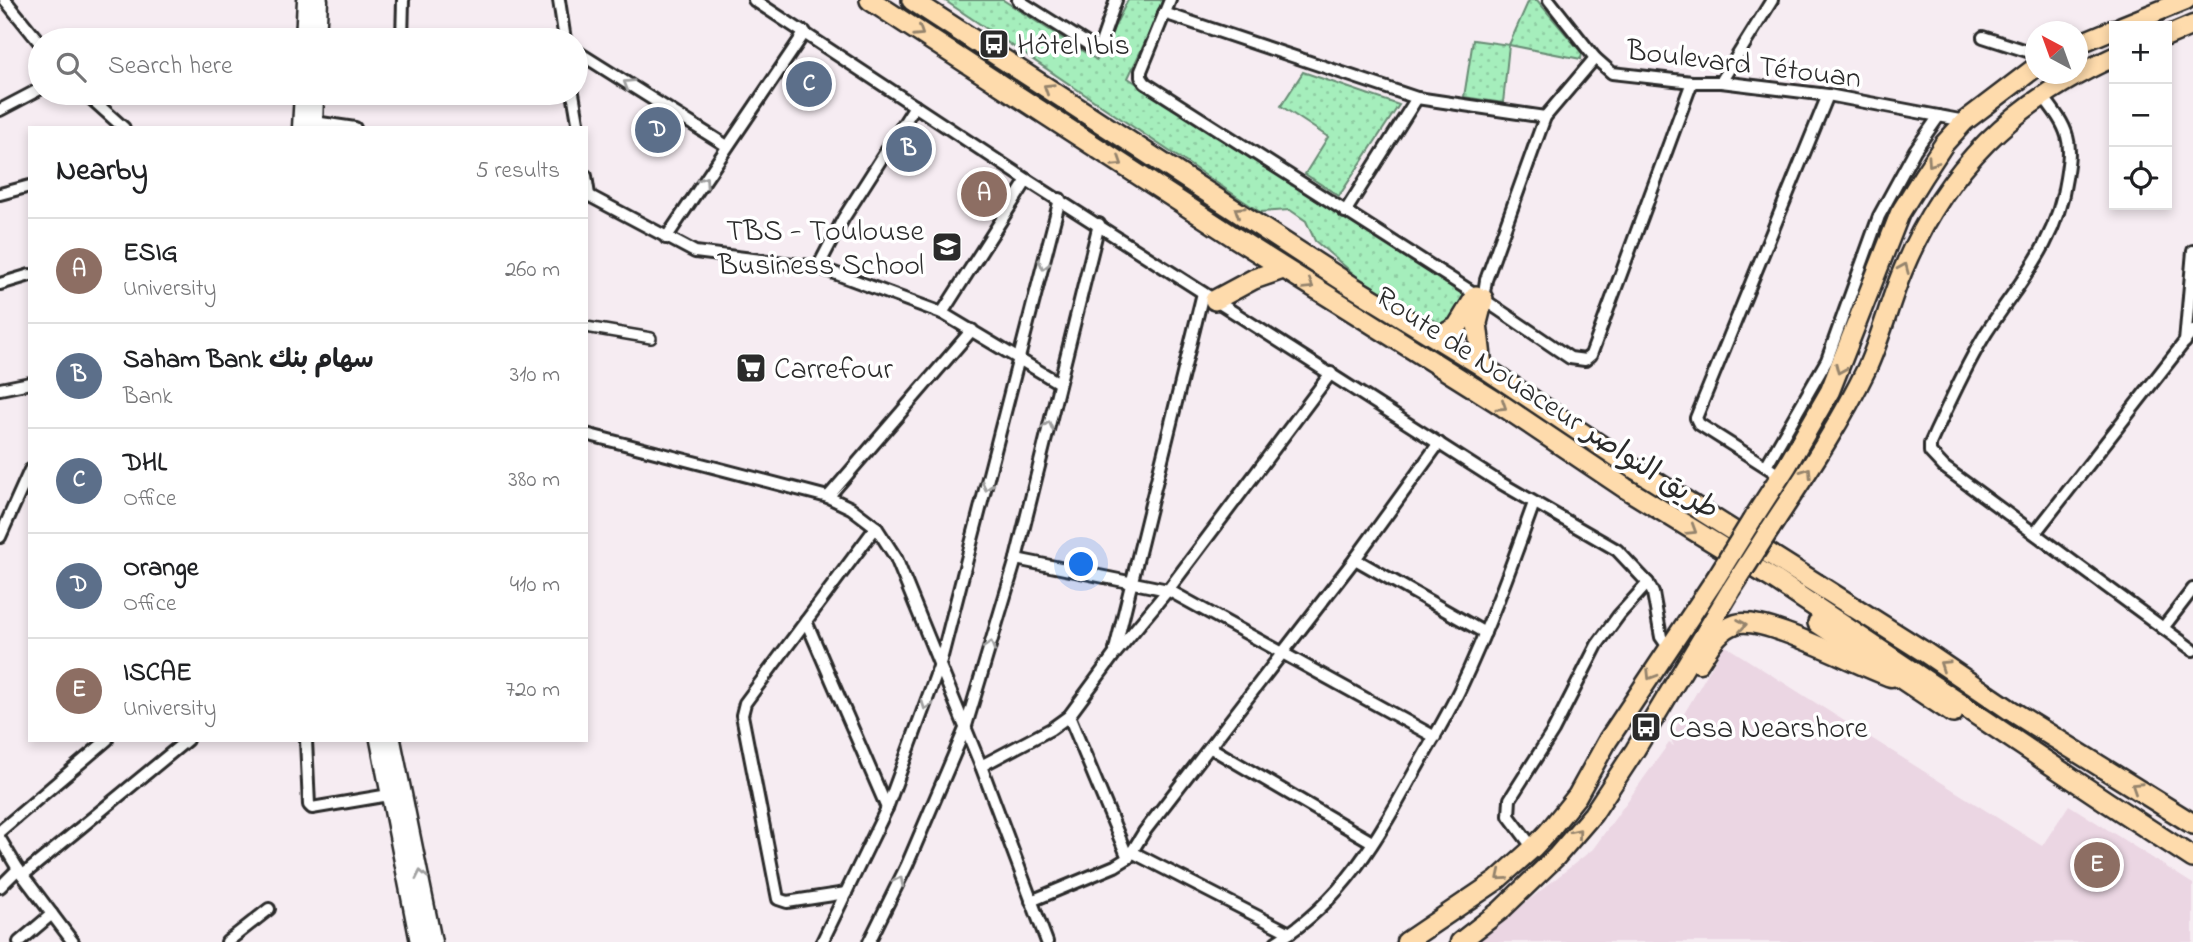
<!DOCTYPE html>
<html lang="en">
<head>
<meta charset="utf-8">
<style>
	body { margin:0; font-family:"Indie Flower","Playpen Sans Arabic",sans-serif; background:#f2f2f2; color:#202124 }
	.controls { position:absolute; right:21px; top:21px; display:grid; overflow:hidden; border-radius:0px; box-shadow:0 4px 10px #0003 }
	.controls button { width:63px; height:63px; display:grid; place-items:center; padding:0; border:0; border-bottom:2px solid #e0e0e0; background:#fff; color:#202124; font:35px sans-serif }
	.compass { position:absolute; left:2025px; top:21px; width:63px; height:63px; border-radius:50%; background:#fff; box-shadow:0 4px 10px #0003; rotate:319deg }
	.you { position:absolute; left:1082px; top:565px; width:24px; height:24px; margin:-18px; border:5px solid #fff; border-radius:50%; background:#1a73e8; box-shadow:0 0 0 10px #1a73e833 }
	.badge { display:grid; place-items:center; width:46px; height:46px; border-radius:50%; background:#7c3aed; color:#fff; font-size:23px; font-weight:700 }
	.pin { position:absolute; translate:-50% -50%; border:4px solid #fff; box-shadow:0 2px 7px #0006 }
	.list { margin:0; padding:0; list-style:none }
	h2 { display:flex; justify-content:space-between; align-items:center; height:91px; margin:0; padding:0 28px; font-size:30px }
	h2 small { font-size:23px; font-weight:400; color:#757577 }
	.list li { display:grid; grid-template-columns:46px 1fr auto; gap:21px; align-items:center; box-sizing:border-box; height:105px; padding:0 28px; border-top:2px solid #e0e0e0 }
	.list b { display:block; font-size:26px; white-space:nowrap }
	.list p { margin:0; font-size:23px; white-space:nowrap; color:#757577 }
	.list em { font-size:23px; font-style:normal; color:#757577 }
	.icon { flex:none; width:38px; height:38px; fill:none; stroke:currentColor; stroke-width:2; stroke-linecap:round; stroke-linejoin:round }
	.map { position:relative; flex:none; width:2193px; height:942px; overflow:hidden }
	.search { position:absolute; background:#fff; box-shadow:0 4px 10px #0003; left:28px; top:28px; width:560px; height:77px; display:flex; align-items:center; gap:18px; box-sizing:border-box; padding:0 24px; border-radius:38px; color:#757577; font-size:26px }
	.panel { position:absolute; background:#fff; box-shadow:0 4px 10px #0003; left:28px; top:126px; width:560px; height:616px; border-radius:0px }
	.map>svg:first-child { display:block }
	.built { fill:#ebd6e3 }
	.grass { fill:url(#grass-dots); stroke:#688c74; stroke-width:2 }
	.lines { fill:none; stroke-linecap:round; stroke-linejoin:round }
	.pedestrian-casing { stroke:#2b2b2b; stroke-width:14 }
	.minor-casing { stroke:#2b2b2b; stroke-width:16 }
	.secondary-casing { stroke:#2b2b2b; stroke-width:21 }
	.primary-casing { stroke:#2b2b2b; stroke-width:23 }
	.trunk-casing { stroke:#2b2b2b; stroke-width:24 }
	.pedestrian { stroke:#fff; stroke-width:9 }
	.minor { stroke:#fff; stroke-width:10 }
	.secondary { stroke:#fff; stroke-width:16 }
	.primary { stroke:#fedbac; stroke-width:18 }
	.trunk { stroke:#fedbac; stroke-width:19 }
	.primary-bridge-casing { stroke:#2b2b2b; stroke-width:23; stroke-linecap:butt }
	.primary-bridge { stroke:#fedbac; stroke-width:18 }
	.oneway { stroke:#94836c }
	.oneway2 { stroke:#a0a0a0 }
	.labels { text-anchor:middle; stroke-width:7; stroke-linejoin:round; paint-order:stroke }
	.poi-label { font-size:30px; fill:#2b2b2b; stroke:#fff; text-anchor:start }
	.street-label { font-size:30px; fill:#2b2b2b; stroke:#fff }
</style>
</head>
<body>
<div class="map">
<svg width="2193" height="942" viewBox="0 0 2193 942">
	<defs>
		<pattern id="grass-dots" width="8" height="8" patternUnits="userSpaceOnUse" patternTransform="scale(1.75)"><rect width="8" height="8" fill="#a5eebc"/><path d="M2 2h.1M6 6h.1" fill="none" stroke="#8ecca2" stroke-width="1.8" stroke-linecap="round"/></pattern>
	</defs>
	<rect width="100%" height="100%" fill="#f6ecf2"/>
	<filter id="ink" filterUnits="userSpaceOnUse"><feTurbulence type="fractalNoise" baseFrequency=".0143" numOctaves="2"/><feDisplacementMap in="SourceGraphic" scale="14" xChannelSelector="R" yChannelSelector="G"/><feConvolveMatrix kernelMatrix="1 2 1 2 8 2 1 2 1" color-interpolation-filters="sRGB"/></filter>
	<g filter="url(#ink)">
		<path class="built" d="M1724,645L2042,846L2069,805L2193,884V942H1476L1593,849L1669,743L1674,746L1670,738Z"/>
		<g class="grass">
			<path d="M944,0H1003L1097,60L1128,0H1165L1128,78L1467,297L1448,327L1374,291L1315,241L1306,221L1290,210L1260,212Z"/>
			<path d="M1529,0H1537L1582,53L1581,59L1509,45L1503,103L1464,97L1473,40L1509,45Z"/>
			<path d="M1303,72L1399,105L1339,196L1305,174L1328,137L1281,106Z"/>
		</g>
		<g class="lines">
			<g class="pedestrian-casing">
				<path id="pedestrian" d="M586,327L651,338"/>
			</g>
			<g class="minor-casing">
				<g id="minor">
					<path d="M5,0L40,43"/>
					<path d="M559,0L565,40"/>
					<path d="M754,0L1027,180L1499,482L1617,550L1648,583L1653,593L1661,637L1668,647"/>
					<path d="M1018,0L1091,46L1097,48L1100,46L1116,0"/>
					<path d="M1170,0L1141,71V77L1145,83L1483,299L1570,358L1585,360L1591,355L1692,82"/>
					<path d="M1549,0L1595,58L1612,73L1692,82H1721L1828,95L1965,121"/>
					<path d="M1164,13L1417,98L1545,117"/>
					<path d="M318,33L402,37"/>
					<path d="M1983,37L2036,54"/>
					<path d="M402,40L403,0"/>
					<path d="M576,51L727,146"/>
					<path d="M1721,82L1772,0"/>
					<path d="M85,93L124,128"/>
					<path d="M573,93L579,128"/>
					<path d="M2042,95C2051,107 2063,121 2067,136C2071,149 2068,165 2066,178C2057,243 2020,281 1986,333C1966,365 1951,400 1935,433L1930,444V452L1944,467L2193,650"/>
					<path d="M0,110L40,89"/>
					<path d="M314,122L355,128"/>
					<path d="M586,176L589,195"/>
					<path d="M0,194L30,186"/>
					<path d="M586,194L695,252L818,267L942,313L1059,383"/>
					<path d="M1345,212L1417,98"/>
					<path d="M666,238L805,32"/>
					<path d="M818,267L843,219L915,106"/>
					<path d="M0,284L30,275"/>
					<path d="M1483,299L1486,280L1545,117L1595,58"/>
					<path d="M942,313L1027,180"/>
					<path d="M2185,342L2193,251"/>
					<path d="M0,389L30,383"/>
					<path d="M586,434L828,497L851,508L876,527L896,558L981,766L1047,942"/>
					<path d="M1766,466L1827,360L1879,216L1915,150L1939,116"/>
					<path d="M1781,476L1699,424L1696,418L1828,95"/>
					<path d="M828,497L972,330"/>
					<path d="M2035,533L2193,331"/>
					<path d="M0,537L30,470"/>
					<path d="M1016,559L1168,590L1435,737"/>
					<path d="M1355,559L1485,633"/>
					<path d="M806,621L887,808"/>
					<path d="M2163,628L2193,589"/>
					<path d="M1115,650L1203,293"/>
					<path d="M1069,716L1128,858"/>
					<path d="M306,740L309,805L312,808L389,795"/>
					<path d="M1211,748L1372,842"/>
					<path d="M981,766L1051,729L1069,716L1114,655L1168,590L1331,373"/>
					<path d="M0,831L107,740"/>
					<path d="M0,839L18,869L73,942"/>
					<path d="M1533,848L1509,816L1510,799L1553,731L1597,645L1619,615L1648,583"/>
					<path d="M1132,852L1290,933"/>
					<path d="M23,875L187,740"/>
					<path d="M0,887L18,869"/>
					<path d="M846,893L787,902L778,899L742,715L745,703L876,527"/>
					<path d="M1031,901L1115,866L1128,858L1144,832L1355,559L1439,443"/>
					<path d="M19,942L52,914"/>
					<path d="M227,942L269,909"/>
					<path d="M822,942L887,808L940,664L1060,199"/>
					<path d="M869,942L907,865L965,729L1016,559L1099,224"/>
					<path d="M1276,942C1343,901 1378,838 1415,771C1430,744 1446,718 1459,691C1488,630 1511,567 1534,503"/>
				</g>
			</g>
			<g class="secondary-casing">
				<g id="secondary">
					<path d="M304,40L306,0"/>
					<path d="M317,40L319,0"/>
					<path d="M301,128L303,93"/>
					<path d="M314,128L315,93"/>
					<path d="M379,740L419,942"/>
					<path d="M392,740L433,942"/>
				</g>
			</g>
			<g class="primary-casing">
				<g id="primary">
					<path d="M2122,26L2186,0"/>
					<path d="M2167,36L2193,25"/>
					<path d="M2078,44L2114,29"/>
					<path d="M1752,520L1787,466L1830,391L1900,213L1923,176L1944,144L1965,121L2036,67"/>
					<path d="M1770,529C1804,477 1839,426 1866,370C1881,338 1889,303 1903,270C1945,169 2014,101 2114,57"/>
					<path d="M1699,663C1709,648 1718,630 1736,624C1764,615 1858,666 1891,677"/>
					<path d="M1406,942L1496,881L1533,848L1548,832L1577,796L1608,740L1716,578"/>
					<path d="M1460,942L1501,910L1556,857L1593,814L1635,750L1731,590"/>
				</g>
			</g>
			<g class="trunk-casing">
				<g id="trunk">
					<path d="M870,0L1234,237L1503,406L1625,488L1775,580L2107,802L2193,858"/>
					<path d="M912,0L1353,287L1482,366L1637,470L1923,651L2010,710L2193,824"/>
					<path d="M1215,300L1254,279L1283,269"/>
					<path d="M1437,338L1457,327L1476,296"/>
					<path d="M1482,366L1477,323L1483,299"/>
					<path d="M1818,623L1953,713"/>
				</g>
			</g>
			<use href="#pedestrian" class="pedestrian"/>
			<use href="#minor" class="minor"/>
			<use href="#secondary" class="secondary"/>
			<use href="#primary" class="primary"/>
			<use href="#trunk" class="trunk"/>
			<g class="primary-bridge-casing">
				<g id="primary-bridge">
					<path d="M1716,578L1752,520"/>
					<path d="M1731,590L1770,529"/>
				</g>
			</g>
			<use href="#primary-bridge" class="primary-bridge"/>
		</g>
		<defs><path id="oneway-chevron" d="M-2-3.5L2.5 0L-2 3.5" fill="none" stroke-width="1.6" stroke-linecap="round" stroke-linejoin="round" transform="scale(1.75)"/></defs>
		<g class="oneway">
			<use href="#oneway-chevron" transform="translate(919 32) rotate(33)"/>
			<use href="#oneway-chevron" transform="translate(1048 88) rotate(-147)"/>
			<use href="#oneway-chevron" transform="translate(1118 162) rotate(33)"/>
			<use href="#oneway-chevron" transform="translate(1932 162) rotate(124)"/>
			<use href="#oneway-chevron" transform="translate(1239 211) rotate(-147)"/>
			<use href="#oneway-chevron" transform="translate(1904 268) rotate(-67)"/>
			<use href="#oneway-chevron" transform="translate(1309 285) rotate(32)"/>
			<use href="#oneway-chevron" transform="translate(1840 369) rotate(113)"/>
			<use href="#oneway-chevron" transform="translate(1502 406) rotate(33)"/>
			<use href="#oneway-chevron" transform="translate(1807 472) rotate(-57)"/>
			<use href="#oneway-chevron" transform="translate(1692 530) rotate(32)"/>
			<use href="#oneway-chevron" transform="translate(1742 625) rotate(-9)"/>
			<use href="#oneway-chevron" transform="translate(1944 665) rotate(-146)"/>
			<use href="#oneway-chevron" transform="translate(1651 675) rotate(122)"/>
			<use href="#oneway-chevron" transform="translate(2136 787) rotate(-147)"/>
			<use href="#oneway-chevron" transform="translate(1577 833) rotate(-50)"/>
			<use href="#oneway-chevron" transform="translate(1501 876) rotate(140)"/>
		</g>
		<g class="oneway2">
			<use href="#oneway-chevron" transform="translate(628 84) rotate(-148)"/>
			<use href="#oneway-chevron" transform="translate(704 181) rotate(-56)"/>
			<use href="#oneway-chevron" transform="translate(1044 265) rotate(104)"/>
			<use href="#oneway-chevron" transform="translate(1048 426) rotate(-76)"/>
			<use href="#oneway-chevron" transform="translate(987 486) rotate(105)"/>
			<use href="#oneway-chevron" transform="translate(990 646) rotate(-73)"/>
			<use href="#oneway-chevron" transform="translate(926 705) rotate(110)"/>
			<use href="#oneway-chevron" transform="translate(421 875) rotate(-101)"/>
			<use href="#oneway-chevron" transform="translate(899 881) rotate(-64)"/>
		</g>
	</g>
	<defs>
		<g id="bus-square" transform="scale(1.575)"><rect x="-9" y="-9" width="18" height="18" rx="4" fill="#2b2b2b" stroke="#fff"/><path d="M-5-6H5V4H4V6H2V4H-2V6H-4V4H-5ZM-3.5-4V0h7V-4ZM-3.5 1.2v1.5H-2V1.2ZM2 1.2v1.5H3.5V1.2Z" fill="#fff"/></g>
		<g id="university-square" transform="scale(1.575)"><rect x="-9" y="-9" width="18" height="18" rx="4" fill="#2b2b2b" stroke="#fff"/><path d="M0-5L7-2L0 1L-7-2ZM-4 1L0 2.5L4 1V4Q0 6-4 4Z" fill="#fff"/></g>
		<g id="supermarket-square" transform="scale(1.575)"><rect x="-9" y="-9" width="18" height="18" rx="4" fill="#2b2b2b" stroke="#fff"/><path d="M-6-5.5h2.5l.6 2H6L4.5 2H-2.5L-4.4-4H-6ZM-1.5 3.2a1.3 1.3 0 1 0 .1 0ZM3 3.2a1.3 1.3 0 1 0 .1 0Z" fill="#fff"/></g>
	</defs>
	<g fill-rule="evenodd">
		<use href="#bus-square" x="994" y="44"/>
		<use href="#university-square" x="947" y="247"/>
		<use href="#supermarket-square" x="751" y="368"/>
		<use href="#bus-square" x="1646" y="727"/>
	</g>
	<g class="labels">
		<g class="poi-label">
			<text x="1017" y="54">Hôtel Ibis</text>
			<text x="924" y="240" text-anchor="end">TBS - Toulouse<tspan x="924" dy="34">Business School</tspan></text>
			<text x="774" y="378">Carrefour</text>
			<text x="1669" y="737">Casa Nearshore</text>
		</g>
		<g class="street-label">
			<text transform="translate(1744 63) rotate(7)" y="10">Boulevard Tétouan</text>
			<text transform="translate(1548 402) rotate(33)" y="10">Route de Nouaceur طريق النواصر</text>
		</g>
	</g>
</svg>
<div class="controls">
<button>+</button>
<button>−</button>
<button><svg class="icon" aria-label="locate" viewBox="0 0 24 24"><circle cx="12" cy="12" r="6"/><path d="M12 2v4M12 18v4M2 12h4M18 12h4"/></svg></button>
</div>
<svg class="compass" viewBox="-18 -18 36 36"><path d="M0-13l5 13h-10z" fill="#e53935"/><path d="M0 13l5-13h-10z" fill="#757577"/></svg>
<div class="you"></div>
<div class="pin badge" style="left:984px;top:194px;background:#8d6e63">A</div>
<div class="pin badge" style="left:909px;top:149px;background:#5c6f8a">B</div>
<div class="pin badge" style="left:809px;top:84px;background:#5c6f8a">C</div>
<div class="pin badge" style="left:658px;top:130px;background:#5c6f8a">D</div>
<div class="pin badge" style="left:2097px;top:865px;background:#8d6e63">E</div>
<div class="search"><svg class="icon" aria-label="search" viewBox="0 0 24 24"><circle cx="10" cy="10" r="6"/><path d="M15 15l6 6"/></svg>Search here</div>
<section class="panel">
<h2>Nearby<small>5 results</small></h2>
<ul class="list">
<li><span class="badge" style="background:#8d6e63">A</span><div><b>ESIG</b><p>University</p></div><em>260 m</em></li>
<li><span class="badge" style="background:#5c6f8a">B</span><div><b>Saham Bank سهام بنك</b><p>Bank</p></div><em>310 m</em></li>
<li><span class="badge" style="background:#5c6f8a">C</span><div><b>DHL</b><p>Office</p></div><em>380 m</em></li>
<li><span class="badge" style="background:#5c6f8a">D</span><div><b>Orange</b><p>Office</p></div><em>410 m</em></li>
<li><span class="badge" style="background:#8d6e63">E</span><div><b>ISCAE</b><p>University</p></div><em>720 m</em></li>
</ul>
</section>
</div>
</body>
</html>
